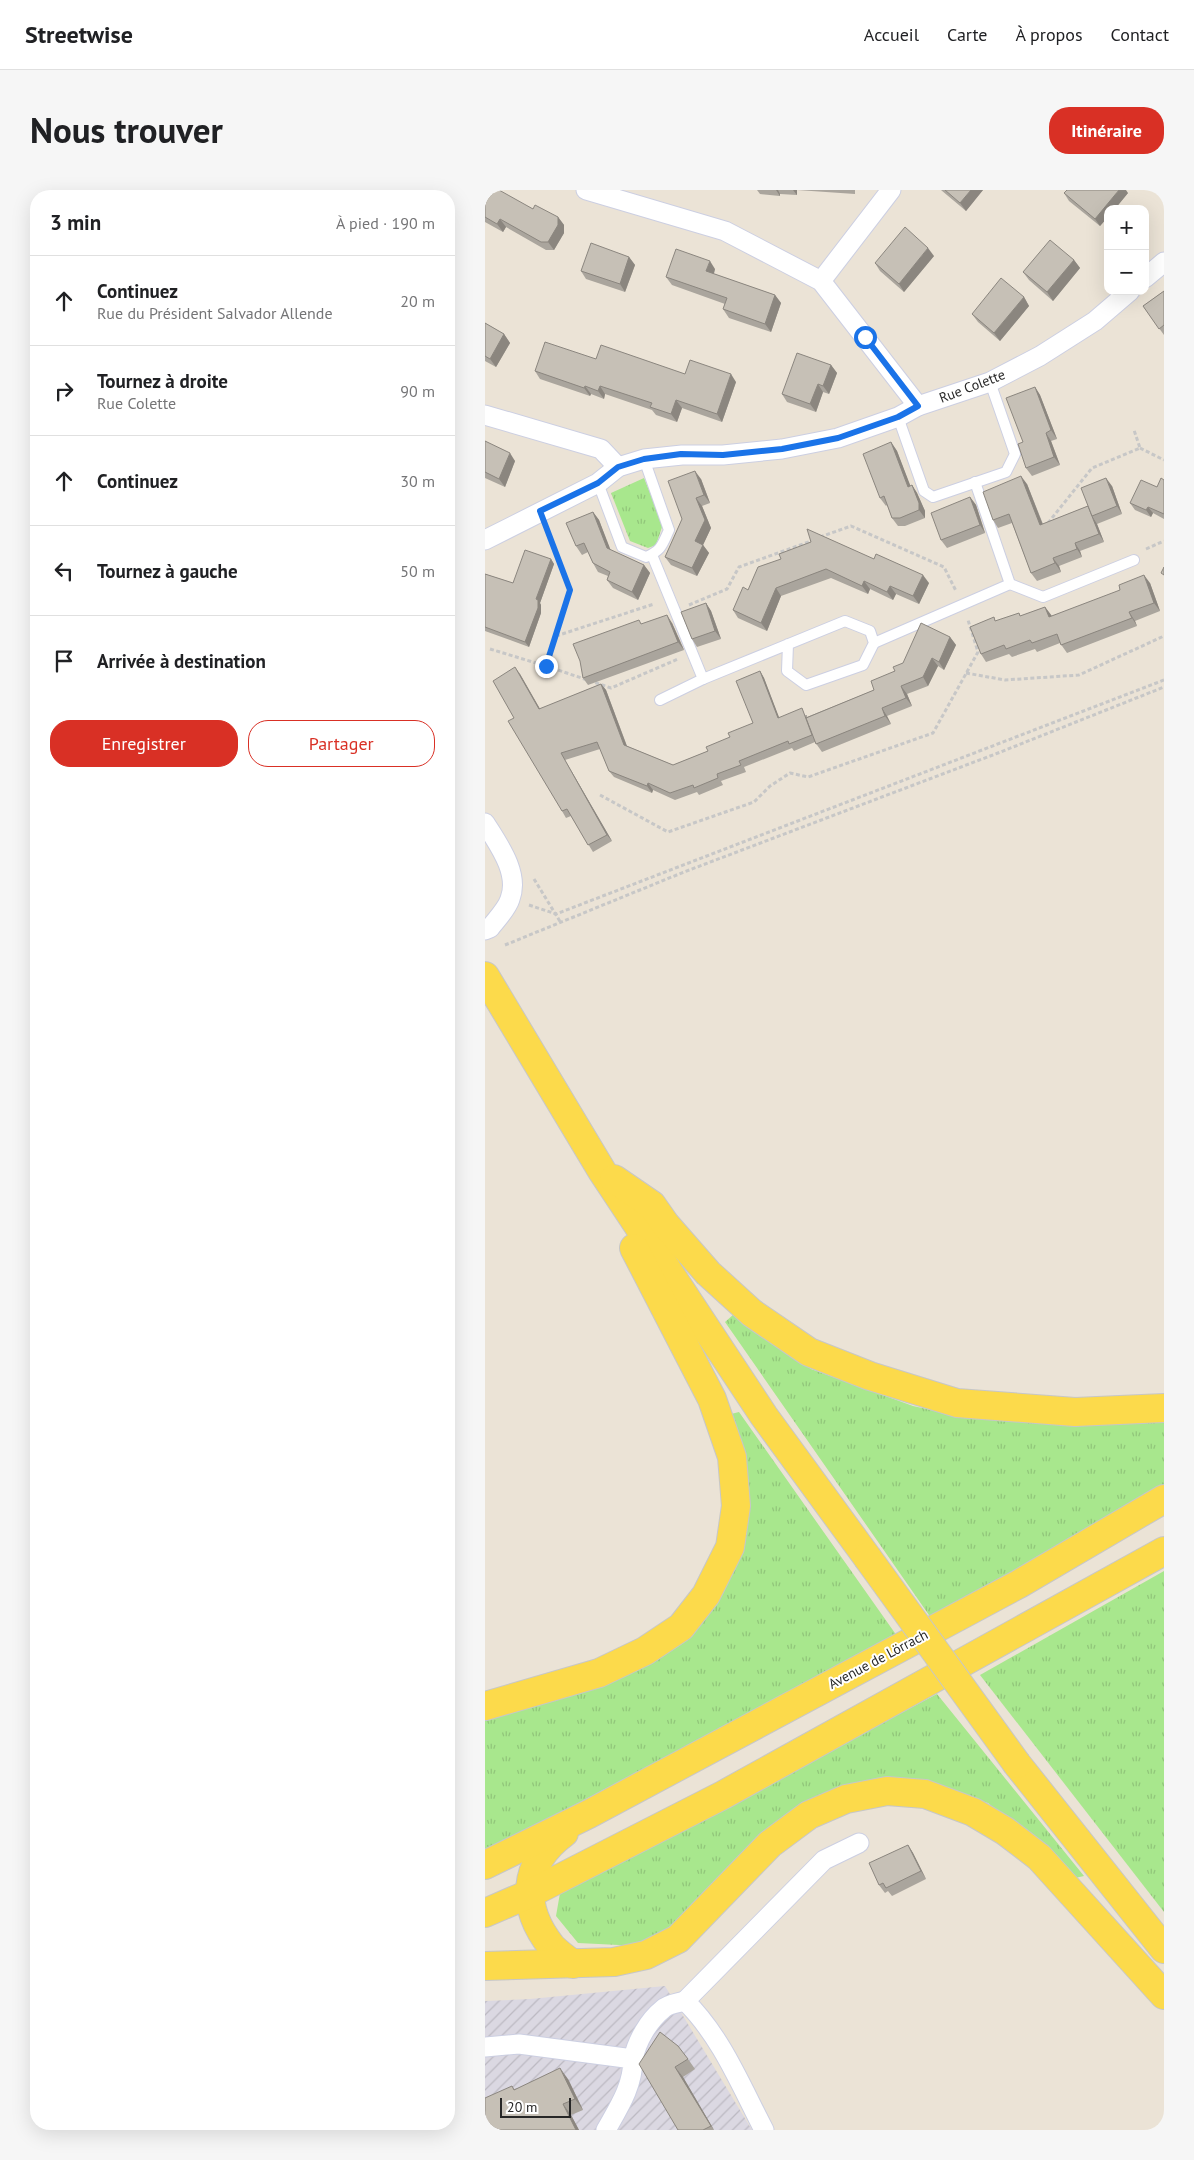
<!DOCTYPE html>
<html lang="fr">
<head>
<meta charset="utf-8">
<style>
	body { margin:0; font-family:"PT Sans",sans-serif; background:#f6f6f6; color:#202124 }
	.controls { position:absolute; right:15px; top:15px; display:grid; overflow:hidden; border-radius:10px; box-shadow:0 5px 20px #0002 }
	.controls button { width:45px; height:45px; display:grid; place-items:center; padding:0; border:0; border-bottom:1px solid #e0e0e0; background:#fff; color:#202124; font:25px sans-serif }
	.scale { position:absolute; left:15px; bottom:12px; width:71px; box-sizing:border-box; padding-left:5px; border:2px solid #272727; border-top:0; font-size:14px; line-height:18px; white-space:nowrap; color:#272727; -webkit-text-stroke:4px #fff; paint-order:stroke }
	.stop { position:absolute; width:15px; height:15px; margin:-11px; border:4px solid #1a73e8; border-radius:50%; background:#fff }
	.stop.end { background:#1a73e8; border-color:#fff; box-shadow:0 1px 5px #0008 }
	.list { margin:0; padding:0; list-style:none }
	h2 { display:flex; justify-content:space-between; align-items:center; height:65px; margin:0; padding:0 20px; font-size:21px }
	h2 small { font-size:16px; font-weight:400; color:#757577 }
	.list li { display:grid; grid-template-columns:32px 1fr auto; gap:15px; align-items:center; box-sizing:border-box; height:90px; padding:0 20px; border-top:1px solid #e0e0e0 }
	.list b { display:block; font-size:19px; white-space:nowrap }
	.list p { margin:0; font-size:16px; white-space:nowrap; color:#757577 }
	.list em { font-size:16px; font-style:normal; color:#757577 }
	.actions { display:flex; gap:10px; padding:15px 20px }
	.actions a { flex:1; padding:11px 0; border:1px solid #d93025; border-radius:20px; text-align:center; font-size:18px; color:#d93025 }
	.actions .main { background:#d93025; color:#fff }
	.icon { flex:none; width:28px; height:28px; fill:none; stroke:currentColor; stroke-width:2; stroke-linecap:round; stroke-linejoin:round }
	.map { position:relative; flex:none; width:679px; height:1940px; overflow:hidden; border-radius:20px }
	header { display:flex; align-items:center; gap:30px; box-sizing:border-box; height:70px; padding:0 25px; background:#fff; border-bottom:1px solid #e0e0e0 }
	header strong { font-size:24px }
	nav { display:flex; gap:28px; margin-inline-start:auto; font-size:18px }
	.intro { display:flex; align-items:center; justify-content:space-between; box-sizing:border-box; height:120px; padding:0 30px }
	h1 { margin:0; font-size:35px }
	.button { padding:12px 22px; border-radius:20px; background:#d93025; color:#fff; font-size:18px; font-weight:700 }
	main { display:flex; gap:30px; padding:0 30px }
	aside { flex:1; background:#fff; border-radius:20px; box-shadow:0 5px 20px #0002 }
	.map>svg:first-child { display:block }
	.industrial { fill:url(#industrial-furrows) }
	.grass { fill:url(#grass-tufts) }
	.lines { fill:none; stroke-linecap:round; stroke-linejoin:round }
	.service-casing { stroke:#cccfe2; stroke-width:12 }
	.minor-casing { stroke:#cccfe2; stroke-width:21 }
	.primary-casing { stroke:#c7c7c7; stroke-width:30 }
	.path { stroke:#c7c7c7; stroke-width:3; stroke-dasharray:4 2.5; stroke-linecap:butt }
	.service { stroke:#fff; stroke-width:10 }
	.minor { stroke:#fff; stroke-width:19 }
	.primary { stroke:#fcda4b; stroke-width:28 }
	.primary-bridge-casing { stroke:#c7c7c7; stroke-width:30; stroke-linecap:butt }
	.primary-bridge { stroke:#fcda4b; stroke-width:28 }
	.wall { fill:#aaa59d }
	.shaded-wall { fill:#8b867f }
	.building { fill:#c6c0b6; stroke:#8b867f }
	.route { stroke:#1a73e8; stroke-width:6 }
	.labels { text-anchor:middle; stroke-width:4; stroke-linejoin:round; paint-order:stroke }
	.street-label { font-size:14px; fill:#272727; stroke:#fff }
</style>
</head>
<body>
<header>
<strong>Streetwise</strong>
<nav><a>Accueil</a><a>Carte</a><a>À propos</a><a>Contact</a></nav>
</header>
<div class="intro"><h1>Nous trouver</h1><a class="button">Itinéraire</a></div>
<main>
<aside>
<h2>3 min<small>À pied · 190 m</small></h2>
<ul class="list">
<li><svg class="icon" aria-label="ahead" viewBox="0 0 24 24"><path d="M12 20V5M6 11l6-6 6 6"/></svg><div><b>Continuez</b><p>Rue du Président Salvador Allende</p></div><em>20 m</em></li>
<li><svg class="icon" aria-label="right" viewBox="0 0 24 24"><path d="M7 20v-9h11M14 6l5 5-5 5"/></svg><div><b>Tournez à droite</b><p>Rue Colette</p></div><em>90 m</em></li>
<li><svg class="icon" aria-label="ahead" viewBox="0 0 24 24"><path d="M12 20V5M6 11l6-6 6 6"/></svg><div><b>Continuez</b></div><em>30 m</em></li>
<li><svg class="icon" aria-label="left" viewBox="0 0 24 24"><path d="M17 20v-9H6M10 6l-5 5 5 5"/></svg><div><b>Tournez à gauche</b></div><em>50 m</em></li>
<li><svg class="icon" aria-label="arrive" viewBox="0 0 24 24"><path d="M6 21V4h12l-3 4 3 4H6"/></svg><div><b>Arrivée à destination</b></div></li>
</ul>
<div class="actions"><a class="main">Enregistrer</a><a>Partager</a></div>
</aside>
<div class="map">
<svg width="679" height="1940" viewBox="0 0 679 1940">
	<defs>
		<pattern id="industrial-furrows" width="10" height="10" patternUnits="userSpaceOnUse" patternTransform="scale(1.25)"><rect width="10" height="10" fill="#dbd8e2"/><path d="M-1 1l2-2M0 10L10 0M9 11l2-2" fill="none" stroke="#bcb9c2"/></pattern>
		<pattern id="grass-tufts" width="24" height="20" patternUnits="userSpaceOnUse" patternTransform="scale(1.25)"><rect width="24" height="20" fill="#a8e78d"/><path d="M3 7l-1-3M5 7V3M7 7l1-3M15 17l-1-3M17 17v-4M19 17l1-3" fill="none" stroke="#91c67a"/></pattern>
	</defs>
	<rect width="100%" height="100%" fill="#ebe3d6"/>
	<path class="industrial" d="M180,1796L267,1940H0V1811L45,1809Z"/>
	<g class="grass">
		<path d="M159,288L178,334L171,355L163,358L145,351L126,303Z"/>
		<path d="M249,1124L326,1179L428,1216L474,1226L679,1224V1296L446,1428L240,1132Z"/>
		<path d="M254,1222L412,1446L0,1662V1527L229,1413L246,1224Z"/>
		<path d="M679,1381V1722L495,1485Z"/>
		<path d="M452,1504L599,1686L590,1688L503,1613L428,1592L369,1598L196,1734L154,1756L93,1753L71,1726L75,1703Z"/>
	</g>
	<g class="lines">
		<g class="service-casing">
			<g id="service">
				<path d="M413,227L439,301L448,307L521,282L530,264L505,192"/>
				<path d="M113,293L137,357L161,367C177,360 177,355 184,340L159,269"/>
				<path d="M167,365L218,489L175,510"/>
				<path d="M525,394L558,407L649,370"/>
				<path d="M389,453L525,394L490,292"/>
				<path d="M218,489L360,431L385,441L389,453L378,475L321,495L302,481L303,454"/>
			</g>
		</g>
		<g class="minor-casing">
			<g id="minor">
				<path d="M101,0L240,41L336,91L433,216"/>
				<path d="M660,88L679,72"/>
				<path d="M336,91L406,0"/>
				<path d="M0,225L116,259L133,277"/>
				<path d="M0,350L113,293L133,277L159,269L197,265H238L297,259L353,248L413,227L433,216L505,192L555,166L610,131L645,101"/>
				<path d="M0,633C13,654 35,683 25,709C22,719 11,730 5,738L0,740"/>
				<path d="M0,1857L34,1854L148,1869C148,1896 134,1917 121,1940"/>
				<path d="M148,1869C152,1851 163,1831 178,1819C183,1814 194,1813 200,1811"/>
				<path d="M279,1940C256,1896 236,1846 200,1811L339,1670L374,1653"/>
			</g>
		</g>
		<g class="primary-casing">
			<g id="primary">
				<path d="M0,786L117,981L279,1226L382,1367"/>
				<path d="M129,989L167,1015L181,1035L223,1083L267,1123L324,1162L385,1186L472,1213L590,1222L679,1218"/>
				<path d="M0,1516L114,1483L160,1461L196,1437L221,1405L245,1357L251,1316L247,1267L227,1209L149,1058"/>
				<path d="M532,1574L679,1759"/>
				<path d="M79,1643C37,1674 35,1717 67,1757C73,1763 81,1769 88,1774"/>
				<path d="M0,1675L104,1624L534,1394L679,1309"/>
				<path d="M0,1723L44,1704L238,1605L679,1361"/>
				<path d="M0,1776L129,1772L161,1765L193,1749L285,1654L324,1625L361,1609L402,1601L440,1604L488,1622L520,1641L554,1667L679,1805"/>
			</g>
		</g>
		<g class="path">
			<path d="M655,258L679,270"/>
			<path d="M563,333L607,278L655,258L649,240"/>
			<path d="M335,347L366,336L459,377L471,401"/>
			<path d="M661,359L679,351"/>
			<path d="M204,415L242,399L254,377L329,350"/>
			<path d="M71,446L169,414"/>
			<path d="M5,459L61,476L85,400L62,340"/>
			<path d="M61,476L126,498L193,469"/>
			<path d="M481,483L520,490L594,485L679,446"/>
			<path d="M115,605L183,642L269,612L285,596L305,583L323,587L448,543L493,462L483,430"/>
			<path d="M49,689L76,733"/>
			<path d="M44,715L71,724L679,490"/>
			<path d="M20,755L199,682L513,563L679,497"/>
		</g>
		<use href="#service" class="service"/>
		<use href="#minor" class="minor"/>
		<use href="#primary" class="primary"/>
		<g class="primary-bridge-casing">
			<path id="primary-bridge" d="M382,1367L532,1574"/>
		</g>
		<use href="#primary-bridge" class="primary-bridge"/>
	</g>
	<g class="wall">
		<path d="M0,0L48,19L73,27L79,35V43L69,60H61L21,37L18,42L0,32Z"/>
		<path d="M272,0H370V4L312,0V5L295,4V6L275,4Z"/>
		<path d="M456,0H498L481,21Z"/>
		<path d="M579,3H643L615,36L584,11Z"/>
		<path d="M449,66L419,102L395,81L390,73Z"/>
		<path d="M144,67L150,75L140,102L101,89L96,81Z"/>
		<path d="M589,70L595,78L568,111L544,90L538,82Z"/>
		<path d="M230,79L229,84L290,105L296,113L286,142L244,128L238,119L240,114L187,95L181,87Z"/>
		<path d="M679,101V145L658,116Z"/>
		<path d="M539,107L544,116L515,151L493,132L487,124Z"/>
		<path d="M0,133L19,144L25,153L11,177L0,171Z"/>
		<path d="M111,169L200,184L251,192L237,232L197,218L192,232L171,225L167,220L120,204L119,209L106,204L105,206L55,189L50,181Z"/>
		<path d="M346,175L352,183L344,204L338,202L331,222L302,212L297,204Z"/>
		<path d="M550,197L555,205L572,249L566,251L575,275L547,286L541,278L538,252Z"/>
		<path d="M0,251L30,271L20,297L0,288Z"/>
		<path d="M406,252L412,261L425,296L427,295L432,303L440,321V328L420,336H413L407,328L402,315L401,316L395,308Z"/>
		<path d="M216,289L225,313L217,316L226,338L218,355L224,363L212,386L186,375L180,367Z"/>
		<path d="M679,290V329L668,323L666,327L650,320L645,313L672,297Z"/>
		<path d="M542,294L558,334L603,316L627,296L637,324L612,334L619,352L595,361L597,367L574,376L576,382L552,391L546,383L527,333L513,338L508,330Z"/>
		<path d="M485,307L491,315L500,343L462,358L456,350Z"/>
		<path d="M108,322L114,330L125,360L159,375L165,383L153,410L128,398L122,390L123,386L113,382L108,373L103,362L97,365L91,356Z"/>
		<path d="M66,369L69,374L55,413L56,415V423L44,457L0,441V384L28,393Z"/>
		<path d="M296,369L444,393L434,414L411,404L408,410L385,399L383,404L346,388L296,406L282,441L253,428L248,420L263,400Z"/>
		<path d="M665,393L675,421L650,431L652,436L582,463L575,453L552,462L550,459L527,467L524,464L501,472L496,464L511,431L536,426L560,417L567,426Z"/>
		<path d="M221,413L226,421L236,449L212,457L207,449Z"/>
		<path d="M187,433L199,460L103,495L98,488L157,434Z"/>
		<path d="M465,447L471,455L459,480L453,476L443,496L422,504L427,516L402,526L406,534L337,562L330,552L309,561L307,558L259,577L261,582L236,591L238,595L214,605L212,602L190,610L168,600L167,603L129,587L124,581L115,559L80,570L127,651L108,662L86,626L81,628L77,621L29,528L35,484L55,519L116,494L121,500L142,556L188,575L223,561L268,533L275,481L279,488L294,528L322,525V527L389,500L418,473Z"/>
		<path d="M423,1655L428,1663L441,1689L407,1706L403,1701L400,1703L394,1695Z"/>
		<path d="M175,1842L203,1869L210,1879L198,1887L229,1940H193Z"/>
		<path d="M83,1889L98,1920L86,1925L94,1940H0L27,1896L29,1899Z"/>
	</g>
	<g class="shaded-wall">
		<path d="M291,0H293L295,4V6Z"/>
		<path d="M308,0H312V5Z"/>
		<path d="M486,0H498L481,21L475,13Z"/>
		<path d="M634,0H641L643,3L630,19H623V27L615,36L610,29Z"/>
		<path d="M73,27L79,35V43L69,60L63,52Z"/>
		<path d="M15,29L21,37L18,42L12,34Z"/>
		<path d="M443,58L449,66L419,102L414,94Z"/>
		<path d="M144,67L150,75L140,102L135,94Z"/>
		<path d="M589,70L595,78L568,111L562,102Z"/>
		<path d="M225,71L230,79L227,89L221,81Z"/>
		<path d="M290,105L296,113L286,142L280,134Z"/>
		<path d="M539,107L544,116L515,151L509,143Z"/>
		<path d="M19,144L25,153L11,177L5,169Z"/>
		<path d="M346,175L352,183L344,204L338,196Z"/>
		<path d="M246,184L251,192L237,232L232,224Z"/>
		<path d="M333,194L338,202L331,222L325,214Z"/>
		<path d="M100,196L106,204L105,206L99,198Z"/>
		<path d="M115,196L120,204L119,209L113,201Z"/>
		<path d="M550,197L555,205L572,249L566,240Z"/>
		<path d="M191,210L197,218L192,232L186,224Z"/>
		<path d="M561,243L566,251L575,275L569,267Z"/>
		<path d="M406,252L412,261L429,305L423,297Z"/>
		<path d="M25,263L30,271L20,297L14,289Z"/>
		<path d="M210,281L216,289L225,313L219,305Z"/>
		<path d="M536,286L542,294L561,343L555,335Z"/>
		<path d="M621,288L627,296L637,324L632,316Z"/>
		<path d="M427,295L432,303L440,321V328L434,320Z"/>
		<path d="M485,307L491,315L500,343L495,335Z"/>
		<path d="M211,308L217,316L226,338L218,355L224,363L212,386L207,378L210,351Z"/>
		<path d="M603,316L607,326L612,334L619,352L614,344Z"/>
		<path d="M663,317L668,323L666,327L661,320Z"/>
		<path d="M108,322L114,330L128,366L122,358Z"/>
		<path d="M590,353L595,361L597,367L592,359Z"/>
		<path d="M568,368L574,376L576,382L570,373Z"/>
		<path d="M66,369L69,374L55,413L56,415V423L44,457L40,452L51,409Z"/>
		<path d="M159,375L165,383L153,410L147,402Z"/>
		<path d="M438,385L444,393L434,414L428,406Z"/>
		<path d="M659,385L665,393L675,421L669,413Z"/>
		<path d="M379,391L385,399L383,404L377,396Z"/>
		<path d="M405,396L411,404L408,410L402,402Z"/>
		<path d="M291,398L296,406L282,441L276,433Z"/>
		<path d="M221,413L226,421L236,449L230,441Z"/>
		<path d="M560,417L566,425L570,435L564,427Z"/>
		<path d="M644,422L650,431L652,436L647,428Z"/>
		<path d="M182,425L187,433L199,460L193,452Z"/>
		<path d="M465,447L471,455L459,480L454,472Z"/>
		<path d="M447,468L453,476L443,496L438,487Z"/>
		<path d="M30,477L35,484L59,526L54,519Z"/>
		<path d="M275,481L279,488L297,535L293,528Z"/>
		<path d="M116,494L121,500L144,562L139,555Z"/>
		<path d="M416,496L422,504L427,516L421,508Z"/>
		<path d="M397,518L402,526L406,534L400,526Z"/>
		<path d="M76,563L80,570L127,651L122,645Z"/>
		<path d="M163,593L168,600L167,603L162,596Z"/>
		<path d="M423,1655L428,1663L441,1689L436,1681Z"/>
		<path d="M190,1877L198,1887L229,1940L226,1936Z"/>
		<path d="M75,1878L83,1889L98,1920L90,1909Z"/>
		<path d="M78,1914L86,1925L94,1940H91Z"/>
	</g>
	<g class="building">
		<path d="M0,0H14L48,19L50,15L73,27V35L63,52H56L15,29L12,34L0,27Z"/>
		<path d="M460,0H486L475,13Z"/>
		<path d="M582,0H634L610,29L579,3Z"/>
		<path d="M420,37L443,58L414,94L390,73Z"/>
		<path d="M565,50L589,70L562,102L538,82Z"/>
		<path d="M106,53L144,67L135,94L96,81Z"/>
		<path d="M191,59L225,71L221,81L290,105L280,134L238,119L242,108L181,87Z"/>
		<path d="M516,88L539,107L509,143L487,124Z"/>
		<path d="M679,101V135L674,139L658,116Z"/>
		<path d="M0,133L19,144L5,169L0,166Z"/>
		<path d="M60,152L111,169L116,155L200,184L205,170L246,184L232,224L191,210L186,224L165,217L167,213L115,196L113,201L100,196L99,198L50,181Z"/>
		<path d="M312,163L346,175L338,196L333,194L325,214L297,204Z"/>
		<path d="M550,197L566,240L561,243L569,267L541,278L533,254L538,252L521,208Z"/>
		<path d="M0,251L25,263L14,289L0,282Z"/>
		<path d="M406,252L423,297L427,295L434,313V320L415,328H407L399,306L395,308L378,264Z"/>
		<path d="M210,281L219,305L211,308L220,330L210,351L218,355L207,378L180,367L197,329L183,291Z"/>
		<path d="M536,286L555,335L603,316L614,344L590,353L592,359L568,368L570,373L546,383L524,324L508,330L498,302Z"/>
		<path d="M621,288L632,316L607,326L596,298Z"/>
		<path d="M676,288L679,290V324L663,317L661,320L645,313L656,290L672,297Z"/>
		<path d="M485,307L495,335L456,350L446,323Z"/>
		<path d="M108,322L122,358L159,375L147,402L122,390L125,382L108,373L99,353L91,356L81,333Z"/>
		<path d="M322,339L389,369L391,364L438,385L428,406L405,396L402,402L379,391L377,396L341,379L291,398L276,433L248,420L258,397L263,400L273,377L296,369L294,364L326,352Z"/>
		<path d="M40,360L66,369L51,409L53,410V418L40,452L0,437V384L28,393Z"/>
		<path d="M679,377V385L676,383Z"/>
		<path d="M659,385L669,413L644,422L647,428L576,455L572,444L547,453L545,450L521,459L519,455L496,464L485,437L509,427L510,431L534,423L535,426L560,417L564,427L635,400L634,395Z"/>
		<path d="M221,413L230,441L207,449L196,422Z"/>
		<path d="M182,425L193,452L98,488L95,471L88,454L154,430L156,434Z"/>
		<path d="M436,433L465,447L454,472L447,468L438,487L416,496L421,508L397,518L400,526L331,554L321,528L389,500L386,491L410,481L408,477L418,473Z"/>
		<path d="M30,477L54,519L116,494L139,555L188,575L223,561L221,557L245,547L243,543L268,533L251,491L275,481L293,528L317,518L327,545L304,554L303,551L254,571L256,575L232,584L233,588L209,598L208,595L185,603L163,593L162,596L124,581L112,552L76,563L122,645L103,655L82,619L77,621L23,531L29,528L8,491Z"/>
		<path d="M423,1655L436,1681L401,1698L398,1693L394,1695L384,1673Z"/>
		<path d="M175,1842L193,1856L203,1869L190,1877L226,1936L218,1940H193L154,1874Z"/>
		<path d="M75,1878L90,1909L78,1914L91,1940H0V1908L27,1896L29,1900Z"/>
	</g>
	<g class="lines">
		<path class="route" d="M61,476L85,400L55,321L113,293L133,277L159,269L196,264L238,265L297,259L353,248L413,227L433,216L380,147"/>
	</g>
	<g class="labels">
		<g class="street-label">
			<text transform="translate(487 196) rotate(-21)" y="5">Rue Colette</text>
			<text transform="translate(393 1469) rotate(-28)" y="5">Avenue de Lörrach</text>
		</g>
	</g>
</svg>
<div class="controls">
<button>+</button>
<button>−</button>
</div>
<div class="scale">20 m</div>
<div class="stop" style="left:380px;top:147px"></div>
<div class="stop end" style="left:61px;top:476px"></div>
</div>
</main>
</body>
</html>
